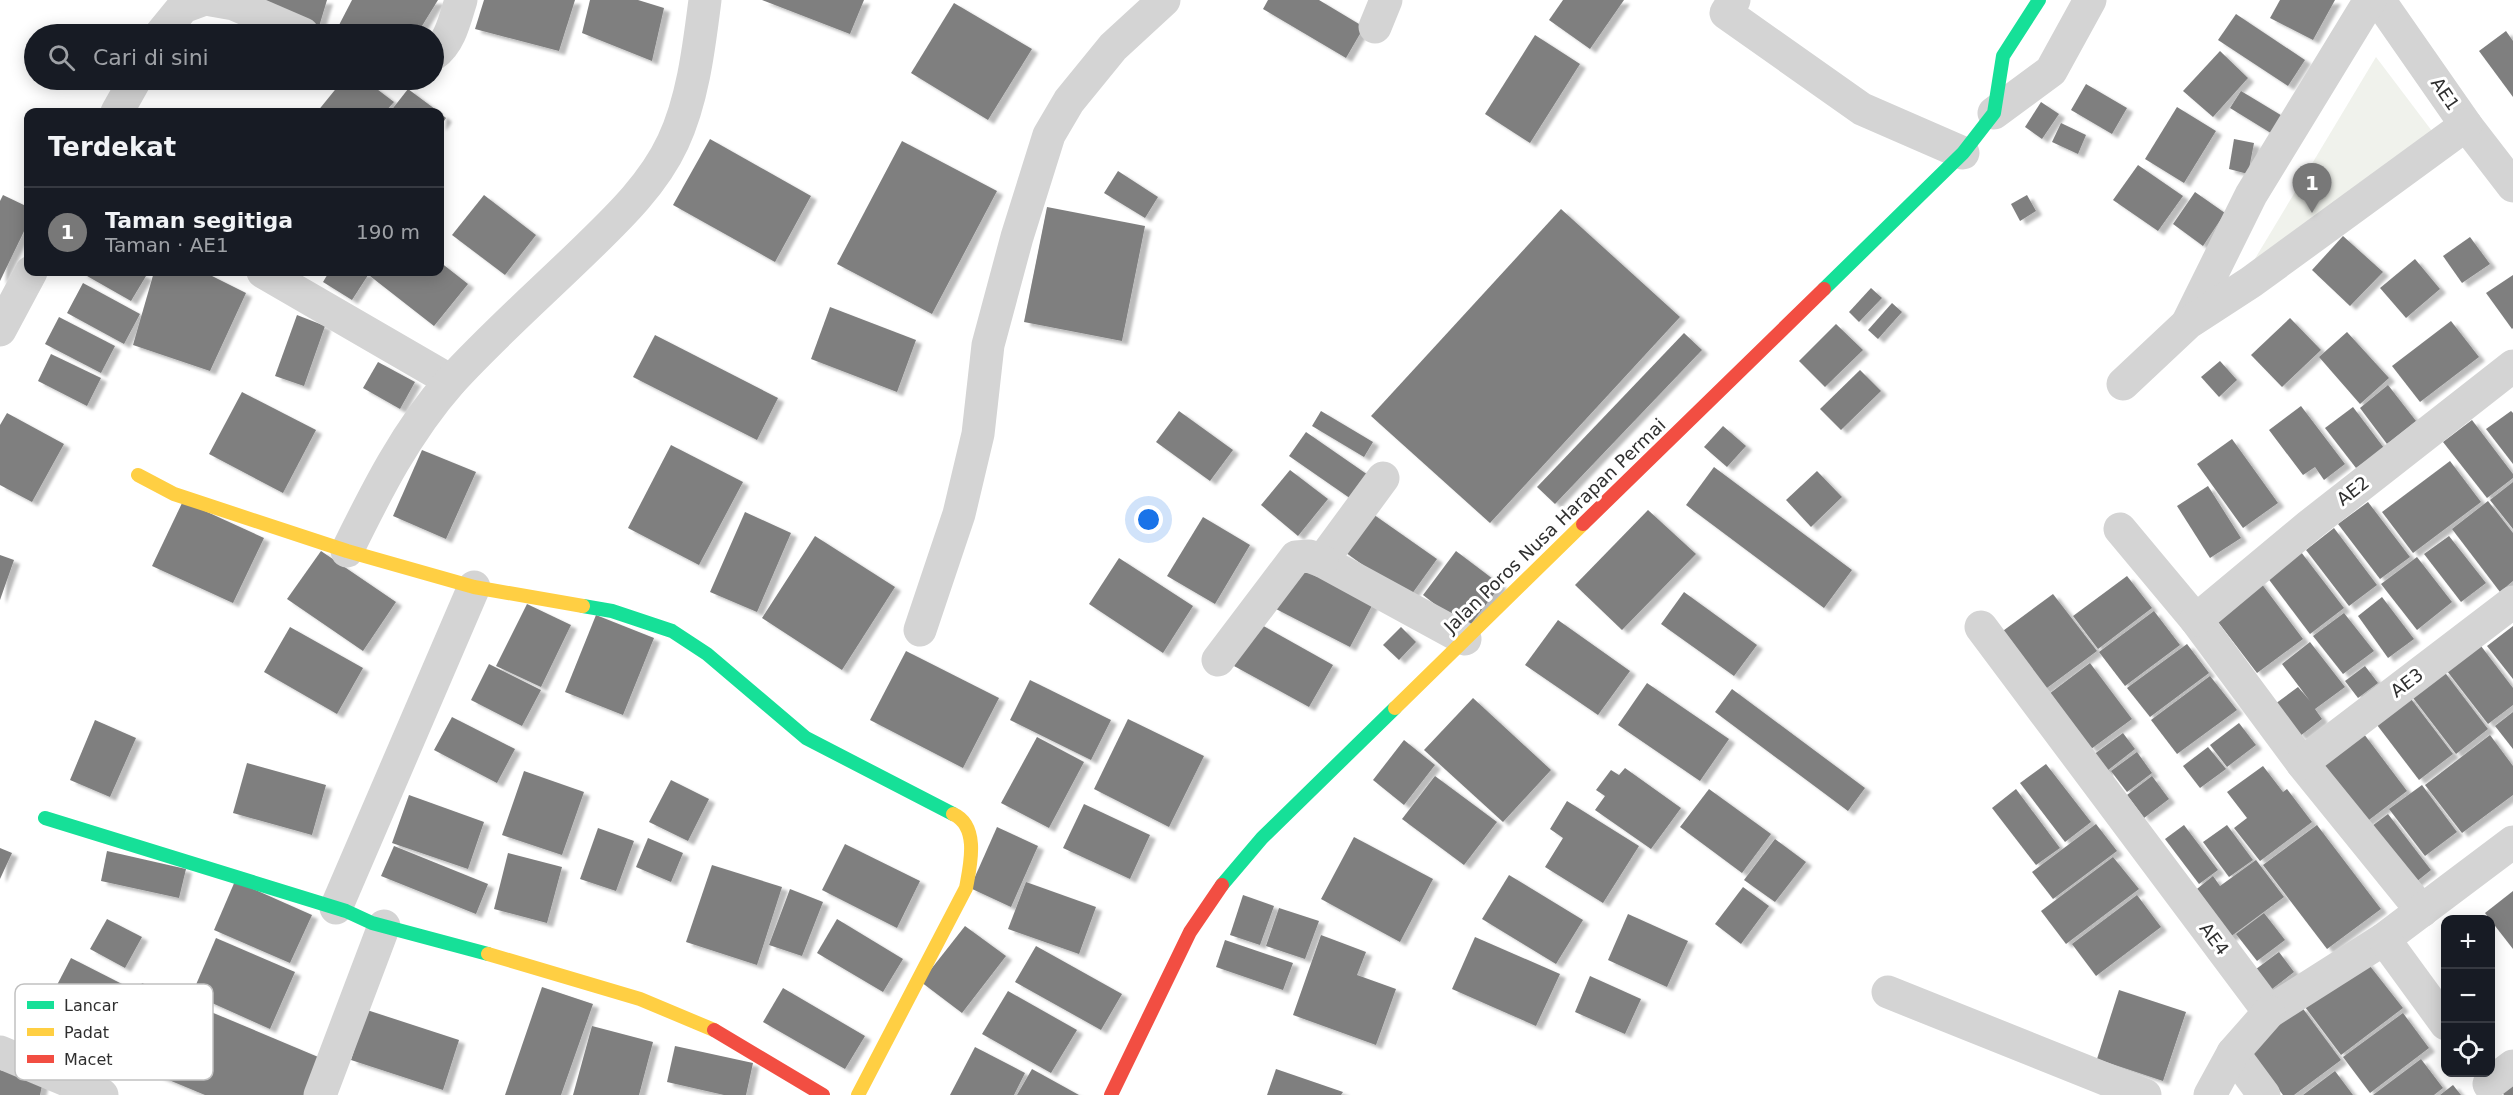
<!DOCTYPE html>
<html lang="id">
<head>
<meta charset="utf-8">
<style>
	body { margin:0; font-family:"DejaVu Sans",sans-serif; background:#242831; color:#f1f3f6 }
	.controls { position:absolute; right:18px; bottom:18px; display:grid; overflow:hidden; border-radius:12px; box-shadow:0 3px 15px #0003 }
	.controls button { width:54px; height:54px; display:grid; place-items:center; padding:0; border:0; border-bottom:2px solid #363941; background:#171b24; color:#f1f3f6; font:30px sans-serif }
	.you { position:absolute; left:1149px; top:520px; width:21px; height:21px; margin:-15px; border:4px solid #fff; border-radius:50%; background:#1a73e8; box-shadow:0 0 0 9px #1a73e833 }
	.badge { display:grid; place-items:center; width:39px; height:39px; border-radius:50%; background:#787878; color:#fff; font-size:20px; font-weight:700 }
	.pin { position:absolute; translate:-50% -50px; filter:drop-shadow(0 2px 3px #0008) }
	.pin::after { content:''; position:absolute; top:32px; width:21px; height:18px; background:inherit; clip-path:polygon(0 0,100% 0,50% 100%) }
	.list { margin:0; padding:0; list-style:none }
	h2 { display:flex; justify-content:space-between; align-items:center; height:78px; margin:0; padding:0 24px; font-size:26px }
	h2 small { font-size:20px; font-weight:400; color:#9ea1a6 }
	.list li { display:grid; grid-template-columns:39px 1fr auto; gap:18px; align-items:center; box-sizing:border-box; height:90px; padding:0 24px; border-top:2px solid #363941 }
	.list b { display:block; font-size:22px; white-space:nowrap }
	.list p { margin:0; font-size:20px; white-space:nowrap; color:#9ea1a6 }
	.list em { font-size:20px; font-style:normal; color:#9ea1a6 }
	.icon { flex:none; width:33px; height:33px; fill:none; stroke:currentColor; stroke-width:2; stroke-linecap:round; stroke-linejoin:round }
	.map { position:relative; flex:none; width:2513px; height:1095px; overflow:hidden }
	.search { position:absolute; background:#171b24; box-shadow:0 3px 15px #0003; left:24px; top:24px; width:420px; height:66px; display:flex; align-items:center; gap:15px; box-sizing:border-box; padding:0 21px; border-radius:33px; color:#9ea1a6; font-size:22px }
	.panel { position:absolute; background:#171b24; box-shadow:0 3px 15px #0003; left:24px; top:108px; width:420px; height:168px; border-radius:12px }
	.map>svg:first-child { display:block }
	.green { fill:#f0f2ec }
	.building { fill:#7f7f7f; filter:url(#shadow) }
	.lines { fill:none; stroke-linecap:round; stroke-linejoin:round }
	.street { stroke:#d4d4d4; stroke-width:33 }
	.fast { stroke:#16e098; stroke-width:14 }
	.slow { stroke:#ffcf43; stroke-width:14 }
	.jam { stroke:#f24e42; stroke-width:14 }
	.labels { text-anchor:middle; stroke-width:6; stroke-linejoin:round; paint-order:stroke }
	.street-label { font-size:18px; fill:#2f2f2f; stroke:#fff }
	.key { fill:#fff; stroke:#c1c1c1; stroke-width:1.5 }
	.key-label { font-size:16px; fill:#2f2f2f }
</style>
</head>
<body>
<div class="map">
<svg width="2513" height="1095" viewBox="0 0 2513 1095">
	<defs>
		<filter id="shadow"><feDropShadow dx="6" dy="4" stdDeviation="1.5" flood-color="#0004"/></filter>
	</defs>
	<rect width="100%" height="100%" fill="#fff"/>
	<path class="green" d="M2376,57L2441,143L2241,282Z"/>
	<g class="building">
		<path d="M257,0H327L318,30Z"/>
		<path d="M352,0H438L417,34H355L338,27Z"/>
		<path d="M484,0H575L559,51L475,29Z"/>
		<path d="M590,0H638L664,8L652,61L582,33Z"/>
		<path d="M762,0H864L850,34Z"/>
		<path d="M1268,0H1319L1364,27L1346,58L1263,9Z"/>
		<path d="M1563,0H1624L1590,49L1549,20Z"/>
		<path d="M2280,0H2335L2313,40L2270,18Z"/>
		<path d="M954,3L1032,49L988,120L911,73Z"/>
		<path d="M2236,14L2305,60L2288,86L2218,40Z"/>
		<path d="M2506,31L2513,41V97L2479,51Z"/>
		<path d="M1535,35L1580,64L1530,143L1485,114Z"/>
		<path d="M2220,51L2248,78L2213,117L2183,91Z"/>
		<path d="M343,80H365L394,102L385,112H317Z"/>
		<path d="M2086,84L2127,108L2112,134L2071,110Z"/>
		<path d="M408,89L439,112H390Z"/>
		<path d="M2241,91L2284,117L2274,135L2230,108Z"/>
		<path d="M2041,102L2059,114L2042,139L2025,127Z"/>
		<path d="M2177,107L2216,131L2184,183L2145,159Z"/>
		<path d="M440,113L446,118L440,127Z"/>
		<path d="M2061,123L2086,135L2078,154L2052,142Z"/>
		<path d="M710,139L811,196L775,262L673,205Z"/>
		<path d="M2234,139L2254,143L2248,174L2229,169Z"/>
		<path d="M902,141L997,191L932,314L837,264Z"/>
		<path d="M2138,165L2183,196L2158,231L2113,200Z"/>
		<path d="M1118,171L1158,197L1145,218L1104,193Z"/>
		<path d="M2195,192L2225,213L2203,246L2173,224Z"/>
		<path d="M3,195L28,207V223L0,281V201Z"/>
		<path d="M484,195L536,235L505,275L452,235Z"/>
		<path d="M2027,195L2036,211L2020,221L2011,204Z"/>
		<path d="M1047,207L1145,226L1122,341L1024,322Z"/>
		<path d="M1561,209L1680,317L1490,523L1371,416Z"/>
		<path d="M2343,236L2383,272L2350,306L2312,270Z"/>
		<path d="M2470,237L2490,264L2462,283L2443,256Z"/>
		<path d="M2415,259L2440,289L2406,318L2380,288Z"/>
		<path d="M440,262L468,284L434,326L370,276L374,272H440Z"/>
		<path d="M80,272H138L146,276L131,301Z"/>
		<path d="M154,272H204L246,293L210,371L133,345Z"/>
		<path d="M329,272H370L352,300L323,282Z"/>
		<path d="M2513,275V328L2512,329L2486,293Z"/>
		<path d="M83,283L140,314L124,344L67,313Z"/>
		<path d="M1871,288L1882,298L1859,322L1849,312Z"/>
		<path d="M1892,303L1902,312L1878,339L1868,330Z"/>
		<path d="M830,307L916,340L897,392L811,359Z"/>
		<path d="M297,315L325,326L304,386L275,376Z"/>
		<path d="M59,317L115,346L101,373L45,344Z"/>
		<path d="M2290,318L2321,350L2282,387L2251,355Z"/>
		<path d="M2451,321L2479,357L2420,402L2392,366Z"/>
		<path d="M1836,324L1863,350L1825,387L1799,361Z"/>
		<path d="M2347,332L2389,378L2360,404L2319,357Z"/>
		<path d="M1684,333L1702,350L1555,504L1537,487Z"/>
		<path d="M655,335L778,398L757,440L633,377Z"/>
		<path d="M51,354L101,378L87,406L38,381Z"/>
		<path d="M2220,361L2237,380L2219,397L2201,377Z"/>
		<path d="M378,362L415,382L400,409L363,388Z"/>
		<path d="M1860,370L1881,391L1841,430L1820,409Z"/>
		<path d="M2388,385L2416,421L2387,444L2360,408Z"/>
		<path d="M242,392L316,430L283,493L209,454Z"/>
		<path d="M2301,406L2345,464L2324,480L2315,467L2303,475L2269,430Z"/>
		<path d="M2353,407L2384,448L2356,468L2325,428Z"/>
		<path d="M1179,411L1233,450L1210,481L1156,442Z"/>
		<path d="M1321,411L1373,442L1364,457L1312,426Z"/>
		<path d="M2511,411L2513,413V464L2486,429Z"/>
		<path d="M7,413L64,444L32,502L0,485V425Z"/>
		<path d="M2472,420L2513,474V478L2487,498L2443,442Z"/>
		<path d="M1723,426L1746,446L1727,467L1704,447Z"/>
		<path d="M1306,432L1371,477L1354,501L1289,456Z"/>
		<path d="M2232,439L2278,503L2243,528L2197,464Z"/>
		<path d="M671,445L743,482L699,565L628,528Z"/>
		<path d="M422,450L476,472L446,539L393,516Z"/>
		<path d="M2450,461L2481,502L2413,553L2382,512Z"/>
		<path d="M1714,467L1852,570L1824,608L1686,505Z"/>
		<path d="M1290,470L1328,499L1298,536L1261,505Z"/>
		<path d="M1817,471L1842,497L1811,527L1786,500Z"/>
		<path d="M2513,482V529L2490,500Z"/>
		<path d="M2208,486L2241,538L2210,558L2177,506Z"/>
		<path d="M183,501L264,538L233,603L152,566Z"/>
		<path d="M2488,501L2513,533V581L2500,592L2452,529Z"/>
		<path d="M2368,502L2410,557L2380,579L2338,524Z"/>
		<path d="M1648,510L1696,554L1622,630L1575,585Z"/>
		<path d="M745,512L791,533L757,612L710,592Z"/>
		<path d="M1370,512L1437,559L1409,598L1342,550Z"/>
		<path d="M1203,517L1250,545L1215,604L1167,576Z"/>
		<path d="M2334,528L2377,585L2349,606L2306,550Z"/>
		<path d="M815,536L895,587L842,670L762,618Z"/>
		<path d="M2449,536L2486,583L2461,602L2424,554Z"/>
		<path d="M321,551L396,602L363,651L287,599Z"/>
		<path d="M1456,551L1501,585L1467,629L1423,595Z"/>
		<path d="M2301,552L2344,608L2310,634L2267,577Z"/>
		<path d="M0,555L14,560L0,600Z"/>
		<path d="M2417,557L2452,602L2417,630L2381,584Z"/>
		<path d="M1119,558L1193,606L1163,653L1089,604Z"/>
		<path d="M1298,561L1375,600L1350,647L1274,608Z"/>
		<path d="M2127,576L2152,608L2098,649L2073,616Z"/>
		<path d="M2258,579L2303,639L2257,673L2212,614Z"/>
		<path d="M1684,592L1757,645L1734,676L1661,624Z"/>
		<path d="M2053,594L2097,651L2036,696L1992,639Z"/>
		<path d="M2382,597L2414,639L2388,658L2358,616Z"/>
		<path d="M527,604L571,625L541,687L496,666Z"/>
		<path d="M2154,611L2180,645L2125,686L2099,652Z"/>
		<path d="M2344,613L2374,651L2343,674L2313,636Z"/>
		<path d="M596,615L654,638L623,715L565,692Z"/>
		<path d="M1558,620L1630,671L1598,715L1525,665Z"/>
		<path d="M1258,623L1333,665L1309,707L1234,666Z"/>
		<path d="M2513,626V679L2487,646Z"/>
		<path d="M290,627L363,668L337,714L264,672Z"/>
		<path d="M1401,627L1416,642L1399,660L1383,645Z"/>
		<path d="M2310,642L2345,687L2315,709L2322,719L2300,736L2275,704L2298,687L2310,701L2282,664Z"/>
		<path d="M2187,644L2209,673L2150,717L2127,688Z"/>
		<path d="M2481,646L2513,688V705L2488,724L2447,671Z"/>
		<path d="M906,651L999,698L963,768L870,720Z"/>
		<path d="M2090,663L2132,719L2091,749L2049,694Z"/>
		<path d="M489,664L541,690L522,726L471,700Z"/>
		<path d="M2365,666L2378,683L2358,698L2345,681Z"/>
		<path d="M2443,670L2488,729L2456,754L2410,694Z"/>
		<path d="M2210,676L2237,710L2177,754L2151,720Z"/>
		<path d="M1030,680L1111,720L1091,760L1010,720Z"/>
		<path d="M1647,683L1729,739L1700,781L1618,725Z"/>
		<path d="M1732,689L1865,788L1848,811L1715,712Z"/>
		<path d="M2408,695L2453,754L2419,780L2374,721Z"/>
		<path d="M1473,698L1551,770L1503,822L1424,750Z"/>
		<path d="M2513,712V749L2495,726Z"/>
		<path d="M452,717L515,749L497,783L434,750Z"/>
		<path d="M1128,719L1204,756L1169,827L1094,789Z"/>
		<path d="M95,720L136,738L110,797L70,780Z"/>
		<path d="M2239,723L2256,745L2227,767L2210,745Z"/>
		<path d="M2123,733L2135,749L2098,778L2085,761Z"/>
		<path d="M2364,734L2407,791L2365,823L2321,766Z"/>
		<path d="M2490,735L2513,766V795L2462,833L2425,785Z"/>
		<path d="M1037,737L1084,762L1049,828L1001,803Z"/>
		<path d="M1404,740L1435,765L1404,805L1373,780Z"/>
		<path d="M2208,747L2226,769L2200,788L2183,766Z"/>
		<path d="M2137,752L2152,773L2127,792L2111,771Z"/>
		<path d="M247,763L326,785L312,835L233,813Z"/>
		<path d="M2046,764L2091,822L2065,842L2020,783Z"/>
		<path d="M2263,766L2283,792L2287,789L2312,822L2260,861L2234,828L2247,818L2227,792Z"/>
		<path d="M1625,768L1681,808L1651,849L1595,810L1605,796L1596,790L1611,770L1619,775Z"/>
		<path d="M524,771L584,792L562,855L502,835Z"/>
		<path d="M1435,776L1497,822L1464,865L1402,819Z"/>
		<path d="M2152,776L2169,799L2144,818L2127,795Z"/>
		<path d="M671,780L709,799L688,841L649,822Z"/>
		<path d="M2422,785L2457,832L2425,856L2389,809Z"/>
		<path d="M1709,789L1771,834L1742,873L1680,827Z"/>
		<path d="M2016,789L2060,848L2036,865L1992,808Z"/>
		<path d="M409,795L484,822L468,869L392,843Z"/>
		<path d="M1567,801L1639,846L1603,903L1545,867L1563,838L1550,829Z"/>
		<path d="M1084,804L1150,835L1130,879L1063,848Z"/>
		<path d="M2388,814L2431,870L2411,886L2368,829Z"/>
		<path d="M2096,824L2117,851L2053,899L2032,872Z"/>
		<path d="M2184,825L2218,870L2199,884L2165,839Z"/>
		<path d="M2227,825L2253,860L2229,877L2203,842Z"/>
		<path d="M2317,825L2381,909L2327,949L2263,865Z"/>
		<path d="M997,827L1038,846L1011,907L970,888Z"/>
		<path d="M598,828L634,841L616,891L580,879Z"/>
		<path d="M1354,837L1433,879L1400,942L1321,899Z"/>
		<path d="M648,838L683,853L671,882L636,867Z"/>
		<path d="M1775,839L1806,862L1775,902L1744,880Z"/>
		<path d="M845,844L920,881L897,928L822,890Z"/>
		<path d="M394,846L488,884L476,914L381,876Z"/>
		<path d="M0,848L12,853L0,879Z"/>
		<path d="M107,851L186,869L179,898L101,881Z"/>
		<path d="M508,853L562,867L547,923L494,909Z"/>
		<path d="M2113,857L2139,889L2066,944L2041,911Z"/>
		<path d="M2256,860L2284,897L2222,943L2187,897L2213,876L2220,886Z"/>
		<path d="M712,865L782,887L757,965L686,942Z"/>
		<path d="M1509,875L1583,920L1556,964L1482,919Z"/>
		<path d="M235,881L312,915L290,963L214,930Z"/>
		<path d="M1026,882L1096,907L1079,954L1008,929Z"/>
		<path d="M1743,887L1769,906L1741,944L1715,924Z"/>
		<path d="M790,889L823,902L802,956L769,945Z"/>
		<path d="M2513,891V949L2485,913Z"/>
		<path d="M1243,895L1274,906L1260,945L1230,935Z"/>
		<path d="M2137,895L2161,927L2096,976L2072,944Z"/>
		<path d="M1279,908L1319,921L1305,959L1266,946Z"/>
		<path d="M2264,913L2285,940L2257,961L2236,934Z"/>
		<path d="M1628,914L1688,941L1667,987L1608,960Z"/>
		<path d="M107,919L142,937L125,968L90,949Z"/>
		<path d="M837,919L903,959L883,992L817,953Z"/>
		<path d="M965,926L1006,956L962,1013L921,982Z"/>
		<path d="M1321,935L1366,952L1357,975L1396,989L1376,1045L1293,1015Z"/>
		<path d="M1475,937L1560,974L1536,1026L1452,989Z"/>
		<path d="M216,938L295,972L270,1029L192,994Z"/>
		<path d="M1225,940L1293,963L1283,990L1216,967Z"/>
		<path d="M1036,946L1122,994L1101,1030L1015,982Z"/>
		<path d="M2279,952L2294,972L2263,996L2248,975Z"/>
		<path d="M71,958L126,986L99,1038L44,1010Z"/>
		<path d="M2366,961L2403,1008L2341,1055L2305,1007Z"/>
		<path d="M1590,976L1641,999L1625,1034L1575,1012Z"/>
		<path d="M142,983L323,1059L308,1095H205L111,1056Z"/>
		<path d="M542,987L593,1004L561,1095H505Z"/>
		<path d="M783,988L865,1036L845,1069L763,1022Z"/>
		<path d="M2119,990L2186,1012L2163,1081L2097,1059Z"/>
		<path d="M1008,991L1077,1030L1051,1073L982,1034Z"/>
		<path d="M2301,1006L2341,1060L2294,1095H2283L2246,1046Z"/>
		<path d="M367,1010L459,1040L443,1090L351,1060Z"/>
		<path d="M2403,1013L2429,1048L2370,1093L2343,1057Z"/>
		<path d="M592,1026L653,1042L639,1095H573Z"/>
		<path d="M675,1046L753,1063L746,1095H724L667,1082Z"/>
		<path d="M975,1047L1025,1073L1014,1095H950Z"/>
		<path d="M2421,1059L2443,1088L2434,1095H2373Z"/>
		<path d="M1032,1069L1079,1095H1017Z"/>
		<path d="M1276,1069L1343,1092L1341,1095H1267Z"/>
		<path d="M0,1070L43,1081L40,1095H0Z"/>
		<path d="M2335,1071L2353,1095H2303Z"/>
		<path d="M2513,1080V1095H2504L2500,1090Z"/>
		<path d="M2453,1085L2461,1095H2440Z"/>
	</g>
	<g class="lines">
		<g class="street">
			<path d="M211,0L234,4L303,34"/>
			<path d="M1734,0L1726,13L1862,109L1963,153"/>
			<path d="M2379,0L2466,125L2513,186"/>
			<path d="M1375,27L1386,0"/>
			<path d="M161,34L183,7L202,0"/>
			<path d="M434,54C450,43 455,19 461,0"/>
			<path d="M117,112L135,80"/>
			<path d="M1994,113L2051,71L2090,0"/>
			<path d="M263,272L451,381"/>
			<path d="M2188,322L2251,195L2370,0"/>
			<path d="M0,330L31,272"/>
			<path d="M2123,384L2188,323L2251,282L2466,125"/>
			<path d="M1383,478L1322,561L1465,639"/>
			<path d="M2120,529L2196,620L2302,763L2422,911"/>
			<path d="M347,551C377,490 406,432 451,381C494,334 543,291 588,247C620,216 654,183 673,142C693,99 699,47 705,0"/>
			<path d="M2196,620L2310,525L2513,366"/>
			<path d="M1981,627L2269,1012L2384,939L2513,842"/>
			<path d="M920,630L959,514L978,434L988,345L1017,237L1049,135L1069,101L1113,47L1164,0"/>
			<path d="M1218,660L1296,557L1309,556L1322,561"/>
			<path d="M2302,763L2513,602"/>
			<path d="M336,908L474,587"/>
			<path d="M2384,939L2446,1024"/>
			<path d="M1888,992L2145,1095"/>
			<path d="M0,1052L102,1095"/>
			<path d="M2233,1053L2264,1095"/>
			<path d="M2489,1084L2513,1066"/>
			<path d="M320,1095L384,926"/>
			<path d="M2210,1095L2233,1053L2269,1012"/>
		</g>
		<g class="fast">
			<path d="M1824,289L1963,153L1994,113L2003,56L2039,0"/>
			<path d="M583,606L612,611L672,631L707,654L806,738L953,814"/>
			<path d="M45,818L346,911L372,923L488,954"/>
			<path d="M1222,885L1262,838L1395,708"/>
		</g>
		<g class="slow">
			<path d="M138,475L174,494L347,551L474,587L583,606"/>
			<path d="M1395,708L1583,524"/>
			<path d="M488,954L640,999L714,1030"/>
			<path d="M858,1095L966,888C970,866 980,826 953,814"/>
		</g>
		<g class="jam">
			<path d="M1583,524L1824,289"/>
			<path d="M714,1030L823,1095"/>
			<path d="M1111,1095L1190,932L1222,885"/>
		</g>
	</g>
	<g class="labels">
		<g class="street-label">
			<text transform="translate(2445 94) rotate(56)" y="6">AE1</text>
			<text transform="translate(2353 491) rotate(-38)" y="6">AE2</text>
			<text transform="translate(1555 526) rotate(-44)" y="6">Jalan Poros Nusa Harapan Permai</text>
			<text transform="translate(2407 683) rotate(-37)" y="6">AE3</text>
			<text transform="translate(2214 939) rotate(53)" y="6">AE4</text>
		</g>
	</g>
	<rect x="15" y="984" width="198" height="96" rx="9" class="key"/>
	<rect x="27" y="1001" width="27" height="8" fill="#16e098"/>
	<rect x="27" y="1028" width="27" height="8" fill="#ffcf43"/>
	<rect x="27" y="1055" width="27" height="8" fill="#f24e42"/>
	<g class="key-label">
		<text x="64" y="1011">Lancar</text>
		<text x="64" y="1038">Padat</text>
		<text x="64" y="1065">Macet</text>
	</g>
</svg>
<div class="controls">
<button>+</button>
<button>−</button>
<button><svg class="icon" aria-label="locate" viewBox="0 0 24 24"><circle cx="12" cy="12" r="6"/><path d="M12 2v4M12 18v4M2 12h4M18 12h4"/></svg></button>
</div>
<div class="you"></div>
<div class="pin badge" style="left:2312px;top:213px">1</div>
<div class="search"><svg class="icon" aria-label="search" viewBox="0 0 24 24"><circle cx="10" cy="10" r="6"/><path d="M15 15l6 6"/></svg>Cari di sini</div>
<section class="panel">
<h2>Terdekat<small></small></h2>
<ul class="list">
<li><span class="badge">1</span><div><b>Taman segitiga</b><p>Taman · AE1</p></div><em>190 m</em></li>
</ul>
</section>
</div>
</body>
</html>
